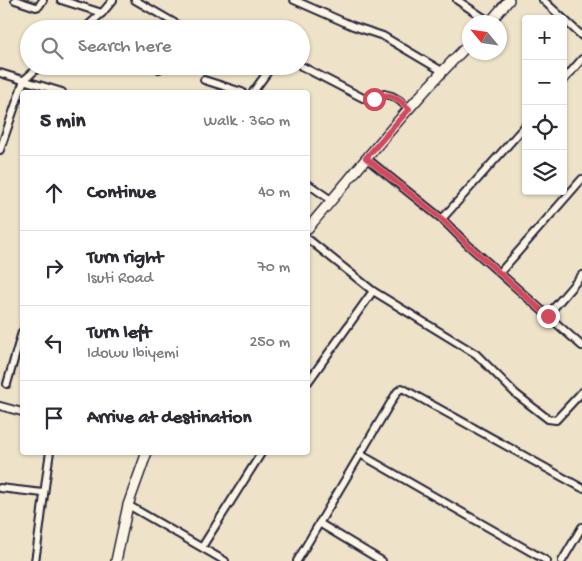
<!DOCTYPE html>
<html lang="en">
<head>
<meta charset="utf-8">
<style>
	body { margin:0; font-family:"Gochi Hand",sans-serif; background:#f2f2f3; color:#2b2b33 }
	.controls { position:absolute; right:15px; top:15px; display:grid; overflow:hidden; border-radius:5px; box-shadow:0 1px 4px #0004 }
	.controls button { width:45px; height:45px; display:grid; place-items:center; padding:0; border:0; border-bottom:1px solid #e1e1e2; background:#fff; color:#2b2b33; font:25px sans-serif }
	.compass { position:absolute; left:462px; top:15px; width:45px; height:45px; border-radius:50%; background:#fff; box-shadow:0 1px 4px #0004; rotate:299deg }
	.stop { position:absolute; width:15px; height:15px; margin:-11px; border:4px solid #d1495b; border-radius:50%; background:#fff }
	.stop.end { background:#d1495b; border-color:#fff; box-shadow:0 1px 5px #0008 }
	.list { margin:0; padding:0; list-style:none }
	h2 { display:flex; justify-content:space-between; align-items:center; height:65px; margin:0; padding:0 20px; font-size:21px }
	h2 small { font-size:16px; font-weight:400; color:#7c7c81 }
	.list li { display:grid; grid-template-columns:32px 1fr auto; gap:15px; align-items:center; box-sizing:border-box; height:75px; padding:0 20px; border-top:1px solid #e1e1e2 }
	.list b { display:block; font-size:19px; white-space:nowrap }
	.list p { margin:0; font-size:16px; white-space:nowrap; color:#7c7c81 }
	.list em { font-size:16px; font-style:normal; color:#7c7c81 }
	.icon { flex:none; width:28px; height:28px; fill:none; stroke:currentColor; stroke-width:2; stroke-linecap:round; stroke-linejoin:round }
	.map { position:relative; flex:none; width:582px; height:561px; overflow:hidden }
	.search { position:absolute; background:#fff; box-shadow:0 1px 4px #0004; left:20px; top:20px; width:290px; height:55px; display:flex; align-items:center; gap:12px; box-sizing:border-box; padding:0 18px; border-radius:28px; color:#7c7c81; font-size:19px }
	.panel { position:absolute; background:#fff; box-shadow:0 1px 4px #0004; left:20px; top:90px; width:290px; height:365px; border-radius:5px }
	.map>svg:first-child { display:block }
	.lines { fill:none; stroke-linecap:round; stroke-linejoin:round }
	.street-casing { stroke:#22223b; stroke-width:10 }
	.secondary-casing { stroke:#22223b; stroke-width:12 }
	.street { stroke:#fcf5e5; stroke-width:6 }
	.secondary { stroke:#fcf5e5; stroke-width:9 }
	.route { stroke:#d1495b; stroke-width:6 }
</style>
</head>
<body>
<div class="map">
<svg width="582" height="561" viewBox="0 0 582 561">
	<rect width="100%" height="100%" fill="#eee2c8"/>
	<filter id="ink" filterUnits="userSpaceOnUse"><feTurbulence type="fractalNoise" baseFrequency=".02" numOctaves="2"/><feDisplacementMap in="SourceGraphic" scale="10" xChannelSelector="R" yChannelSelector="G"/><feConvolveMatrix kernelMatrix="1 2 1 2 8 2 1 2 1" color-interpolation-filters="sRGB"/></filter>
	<g filter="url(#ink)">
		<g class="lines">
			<g class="street-casing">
				<g id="street">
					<path d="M15,0L36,7L39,6L43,0"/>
					<path d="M61,0L102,13"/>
					<path d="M135,0L185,29"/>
					<path d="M294,0L353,26L383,36L442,71"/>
					<path d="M457,0L490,22"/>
					<path d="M543,0L582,36"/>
					<path d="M84,29L102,13L113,0"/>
					<path d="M256,66L269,69"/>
					<path d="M301,66L363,98L374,99L384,94L392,96L399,100L409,109"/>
					<path d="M159,69L161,66"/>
					<path d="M0,73L62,92"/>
					<path d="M204,80L242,92"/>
					<path d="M563,81L582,59"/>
					<path d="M253,92L272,66"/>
					<path d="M0,150L24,80L40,66"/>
					<path d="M366,158L442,219L468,245L582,346"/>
					<path d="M308,184L331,200"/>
					<path d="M442,219L526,125"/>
					<path d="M308,239L373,291L476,354L516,394L548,419L556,420L582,392"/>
					<path d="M503,269L582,179"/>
					<path d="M547,316L582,275"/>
					<path d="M308,382L373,291"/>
					<path d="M7,384L22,332"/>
					<path d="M0,406L22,412"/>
					<path d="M360,454L547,561"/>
					<path d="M0,488L43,493"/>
					<path d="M128,505L225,561"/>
					<path d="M319,523L382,561"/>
					<path d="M202,547L262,452"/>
					<path d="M35,561C41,525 44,489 50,452"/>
					<path d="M297,561L397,392L402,388L582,488"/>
					<path d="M562,561L582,527"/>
				</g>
			</g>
			<g class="secondary-casing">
				<g id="secondary">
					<path d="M490,22L509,0"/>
					<path d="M308,228C361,166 412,101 470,43"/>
					<path d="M116,561L128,505L147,452"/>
				</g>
			</g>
			<use href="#street" class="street"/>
			<use href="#secondary" class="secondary"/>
		</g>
	</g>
	<g class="lines" filter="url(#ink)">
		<path class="route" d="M374,99C391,91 397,98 409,109L366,158L442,219L468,245L548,316"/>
	</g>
</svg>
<div class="controls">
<button>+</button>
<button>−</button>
<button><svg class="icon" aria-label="locate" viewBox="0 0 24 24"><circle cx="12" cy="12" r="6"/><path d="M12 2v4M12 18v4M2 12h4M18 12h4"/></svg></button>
<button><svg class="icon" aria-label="layers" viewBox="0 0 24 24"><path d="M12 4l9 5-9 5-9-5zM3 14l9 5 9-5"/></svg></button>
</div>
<svg class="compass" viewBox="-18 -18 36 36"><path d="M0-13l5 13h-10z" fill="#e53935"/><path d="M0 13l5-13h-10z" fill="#7c7c81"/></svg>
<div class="stop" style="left:374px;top:99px"></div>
<div class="stop end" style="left:548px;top:316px"></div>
<div class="search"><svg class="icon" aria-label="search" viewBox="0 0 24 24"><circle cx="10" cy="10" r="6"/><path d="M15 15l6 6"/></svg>Search here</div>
<section class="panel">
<h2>5 min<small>Walk · 360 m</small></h2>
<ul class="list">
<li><svg class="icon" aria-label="ahead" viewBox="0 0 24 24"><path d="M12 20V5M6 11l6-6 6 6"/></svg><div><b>Continue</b></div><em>40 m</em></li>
<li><svg class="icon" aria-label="right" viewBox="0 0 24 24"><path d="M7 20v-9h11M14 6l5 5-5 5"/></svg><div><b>Turn right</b><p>Isuti Road</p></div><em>70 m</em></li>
<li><svg class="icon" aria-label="left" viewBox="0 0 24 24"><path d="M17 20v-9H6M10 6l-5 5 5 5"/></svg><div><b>Turn left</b><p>Idowu Ibiyemi</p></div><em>250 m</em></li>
<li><svg class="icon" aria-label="arrive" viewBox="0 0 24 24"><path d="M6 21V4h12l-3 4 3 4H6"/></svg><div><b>Arrive at destination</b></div></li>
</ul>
</section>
</div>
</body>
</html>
